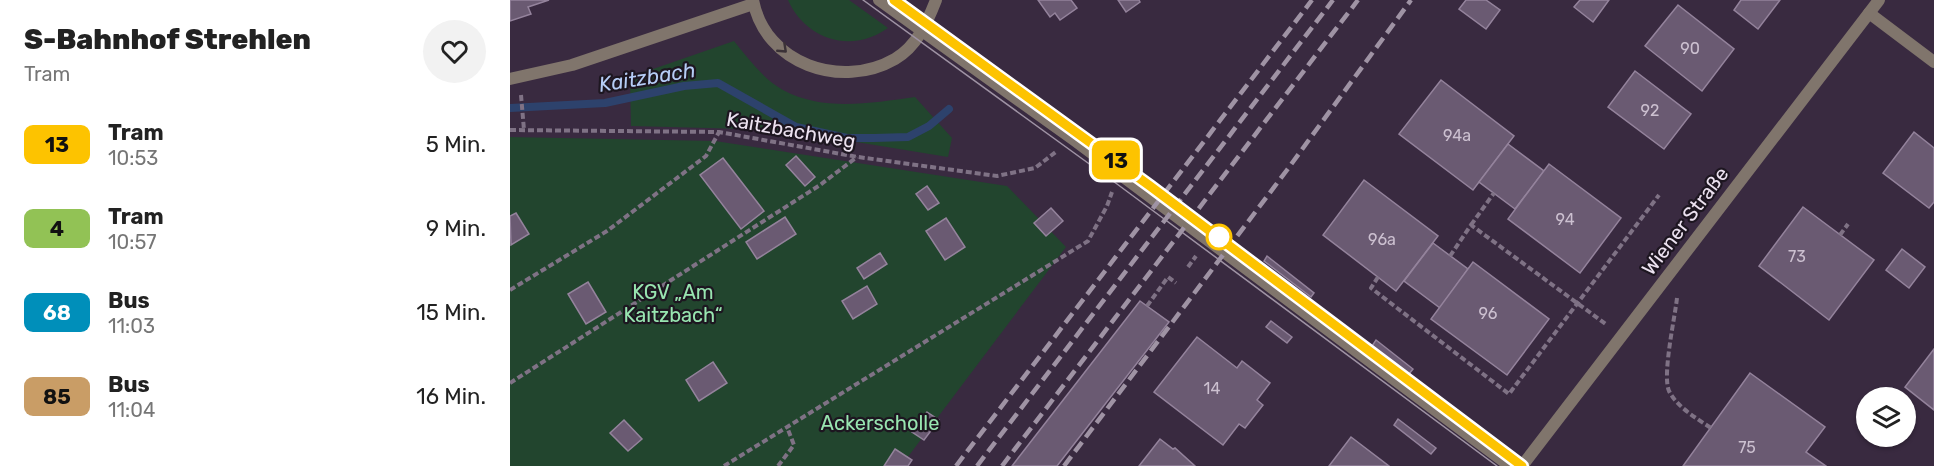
<!DOCTYPE html>
<html lang="de">
<head>
<meta charset="utf-8">
<style>
	body { margin:0; font-family:Rubik,sans-serif; background:#f2f2f2; color:#222; height:100vh; display:flex; flex-direction:column; font-size:22px; white-space:nowrap }
	* { box-sizing:border-box; margin:0 }
	p { font-size:20px; color:#767676 }
	.icon { flex:none; width:33px; height:33px; fill:none; stroke:currentColor; stroke-width:2; stroke-linecap:round; stroke-linejoin:round }
	.map { position:relative; flex:1; overflow:hidden }
	.panel { display:flex; flex-direction:column; background:#fff; width:510px }
	.panel>* { flex:none }
	.badge { padding:0 12px; border-radius:9px; font-size:21px; line-height:39px }
	.tools { position:absolute; left:1346px; top:387px; display:grid; gap:12px }
	.tools a { display:grid; place-items:center; width:60px; height:60px; border-radius:50%; background:#fff; box-shadow:0 2px 4px #0004; font-size:30px }
	.map>.badge { position:absolute; translate:-50% -50%; box-shadow:0 0 0 3px #fff }
	.round { display:grid; place-items:center; flex:none; width:63px; height:63px; border-radius:32px; background:#f2f2f2 }
	.head { display:flex; align-items:center; justify-content:space-between; height:102px; padding:0 24px }
	h1 { font-size:28px; font-weight:800; line-height:45px }
	ul { padding:0; list-style:none }
	li { display:flex; align-items:center; gap:18px; height:84px; padding:0 24px }
	li div { flex:1 }
	li b { display:block; font-size:22px }
	li em { font-style:normal }
	li .badge { min-width:66px; font-weight:700; text-align:center }
	main { display:flex; flex:1; min-height:0 }
	.map>svg:first-child { display:block }
	.green { fill:#22452e }
	.lines { fill:none; stroke-linecap:round; stroke-linejoin:round }
	.stream { stroke:#2d426c; stroke-width:8 }
	.building { fill:#6a5a72; stroke:#94839c; stroke-width:1.5 }
	.path { stroke:#7f7285; stroke-width:4; stroke-dasharray:6 3; stroke-linecap:butt }
	.service { stroke:#80756c; stroke-width:12 }
	.minor { stroke:#80756c; stroke-width:12 }
	.tram { stroke:#9f93a4; stroke-width:1.5 }
	.rail { stroke:#9f93a4; stroke-width:4.5; stroke-dasharray:12 6; stroke-linecap:butt }
	.oneway { stroke:#3b3237 }
	.line-casing { stroke:#fff; stroke-width:14 }
	.line { stroke:#fdc300; stroke-width:9 }
	.stop-dot { fill:#fff; stroke:#fdc300; stroke-width:3 }
	.labels { text-anchor:middle; dominant-baseline:central; stroke-width:4.5; stroke-linejoin:round; paint-order:stroke }
	.number-label { font-size:16px; fill:#ccc0d0 }
	.street-label { font-size:20px; fill:#ece2f0; stroke:#1d1620 }
	.park-label { font-size:20px; fill:#98e5b0; stroke:#1d1620 }
	.water-label { font-size:21px; font-style:italic; fill:#b6cdf6; stroke:#1d1620 }
</style>
</head>
<body>
<main>
<section class="panel">
<div class="head"><div><h1>S-Bahnhof Strehlen</h1><p>Tram</p></div><a class="round"><svg class="icon" aria-label="heart" viewBox="0 0 24 24"><path d="M12 20l-8-8c-3-5 5-10 8-4 3-6 11-1 8 4z"/></svg></a></div>
<ul>
<li><span class="badge" style="background:#fdc300;color:#111">13</span><div><b>Tram</b><p>10:53</p></div><em>5 Min.</em></li>
<li><span class="badge" style="background:#92c255;color:#111">4</span><div><b>Tram</b><p>10:57</p></div><em>9 Min.</em></li>
<li><span class="badge" style="background:#008fba;color:#fff">68</span><div><b>Bus</b><p>11:03</p></div><em>15 Min.</em></li>
<li><span class="badge" style="background:#c99d66;color:#111">85</span><div><b>Bus</b><p>11:04</p></div><em>16 Min.</em></li>
</ul>
</section>
<div class="map">
<svg width="1424" height="466" viewBox="0 0 1424 466">
	<rect width="100%" height="100%" fill="#392a40"/>
	<g class="green">
		<path d="M278,0H339L378,28C373,31 367,35 361,37C327,50 292,32 278,0Z"/>
		<path d="M224,41C238,58 253,79 273,90C314,112 361,103 405,97L442,138L438,157L273,130L121,126L120,77Z"/>
		<path d="M0,137L205,141L497,186L556,247L391,466H0Z"/>
	</g>
	<g class="lines">
		<path class="stream" d="M0,108L95,103L174,86L208,83L286,127L337,138H364L398,137L419,126L439,109"/>
	</g>
	<g class="building">
		<path d="M0,0H39L18,7L21,14L0,21Z"/>
		<path d="M528,0H561L567,8L550,20L545,13L540,17Z"/>
		<path d="M608,0H629L630,2L616,12Z"/>
		<path d="M956,0H976L990,10L976,29L949,9Z"/>
		<path d="M1070,0H1099L1083,22L1064,7Z"/>
		<path d="M1231,0H1270L1248,29L1224,10Z"/>
		<path d="M1168,5L1224,49L1192,91L1135,46Z"/>
		<path d="M1125,71L1181,114L1154,149L1098,107Z"/>
		<path d="M931,80L1004,136L963,190L889,134Z"/>
		<path d="M1404,132L1424,148V202L1419,208L1373,173Z"/>
		<path d="M998,144L1034,171L1005,209L969,182Z"/>
		<path d="M286,156L305,177L295,186L276,165Z"/>
		<path d="M213,158L254,211L231,229L190,175Z"/>
		<path d="M1039,164L1111,218L1070,273L998,219Z"/>
		<path d="M854,180L928,236L886,291L813,235Z"/>
		<path d="M417,186L429,203L418,210L406,194Z"/>
		<path d="M1293,207L1364,260L1319,320L1249,266Z"/>
		<path d="M541,208L553,221L536,236L524,223Z"/>
		<path d="M6,213L19,234L1,245L0,216Z"/>
		<path d="M275,217L286,234L247,259L236,242Z"/>
		<path d="M436,218L455,247L435,260L416,231Z"/>
		<path d="M923,243L958,269L930,308L894,281Z"/>
		<path d="M1392,249L1415,267L1399,288L1376,270Z"/>
		<path d="M370,253L377,264L354,279L347,268Z"/>
		<path d="M757,256L804,293L801,297L754,261Z"/>
		<path d="M963,262L1039,319L997,375L921,319Z"/>
		<path d="M78,282L96,312L76,324L58,294Z"/>
		<path d="M357,286L367,304L343,319L332,301Z"/>
		<path d="M630,301L659,322L547,466H502Z"/>
		<path d="M761,321L782,337L777,343L756,327Z"/>
		<path d="M687,337L727,368L732,361L760,383L747,400L753,405L735,428L729,424L713,445L644,392Z"/>
		<path d="M866,340L903,369L899,374L862,346Z"/>
		<path d="M1424,349V410L1395,387Z"/>
		<path d="M203,362L217,383L189,401L176,380Z"/>
		<path d="M1240,373L1315,427L1296,452L1316,466H1173Z"/>
		<path d="M417,412L429,420L414,440L402,432Z"/>
		<path d="M888,419L926,448L921,454L884,425Z"/>
		<path d="M114,420L132,439L118,451L100,433Z"/>
		<path d="M841,437L879,466H819Z"/>
		<path d="M650,439L663,449L665,448L685,466H629Z"/>
		<path d="M385,449L402,460L398,466H374Z"/>
	</g>
	<g class="lines">
		<g class="path">
			<path d="M11,95L14,130"/>
			<path d="M0,130L209,132L348,157L487,176L525,168L547,151"/>
			<path d="M961,225L984,193"/>
			<path d="M1330,235L1338,224"/>
			<path d="M940,256L961,225L1097,325"/>
			<path d="M678,267L686,256"/>
			<path d="M868,277L861,288L999,394L1149,195"/>
			<path d="M0,290L97,231L196,156L209,132"/>
			<path d="M1167,298C1165,317 1152,375 1159,391C1167,407 1186,418 1201,428"/>
			<path d="M637,306L658,277L666,283"/>
			<path d="M0,383L310,185L347,157"/>
			<path d="M214,466L578,241L597,206L602,192"/>
			<path d="M268,466L284,445L277,427"/>
		</g>
		<path class="service" d="M369,0L564,140L1000,466"/>
		<g class="minor">
			<path d="M243,0C255,64 331,90 385,59C407,46 417,23 426,0"/>
			<path d="M1359,13L1424,62"/>
			<path d="M0,79L62,65L243,4"/>
			<path d="M1012,466L1369,0"/>
		</g>
		<g class="tram">
			<path d="M353,0L607,184L987,466"/>
			<path d="M384,0L640,186L1012,466"/>
		</g>
		<g class="rail">
			<path d="M446,466L802,0"/>
			<path d="M467,466L823,0"/>
			<path d="M492,466L848,0"/>
			<path d="M554,466L777,170L901,0"/>
		</g>
	</g>
	<defs><path id="oneway-chevron" d="M-2-3.5L2.5 0L-2 3.5" fill="none" stroke-width="1.6" stroke-linecap="round" stroke-linejoin="round" transform="scale(1.5)"/></defs>
	<use class="oneway" href="#oneway-chevron" transform="translate(273 49) rotate(43)"/>
	<g class="lines">
		<g class="line-casing">
			<path id="line" d="M384,0L640,186L1012,466"/>
		</g>
		<use href="#line" class="line"/>
	</g>
	<circle class="stop-dot" cx="709" cy="237" r="12"/>
	<g class="labels">
		<g class="number-label">
			<text x="1180" y="48">90</text>
			<text x="1140" y="110">92</text>
			<text x="947" y="135">94a</text>
			<text x="1055" y="219">94</text>
			<text x="872" y="239">96a</text>
			<text x="1287" y="256">73</text>
			<text x="978" y="313">96</text>
			<text x="702" y="388">14</text>
			<text x="1237" y="447">75</text>
		</g>
		<g class="street-label">
			<text transform="translate(281 130) rotate(10)">Kaitzbachweg</text>
			<text transform="translate(1175 221) rotate(-53)">Wiener Straße</text>
		</g>
		<g class="park-label">
			<text x="163" y="292">KGV „Am<tspan x="163" dy="23">Kaitzbach“</tspan></text>
			<text x="370" y="423">Ackerscholle</text>
		</g>
		<g class="water-label">
			<text transform="translate(137 77) rotate(-9)">Kaitzbach</text>
		</g>
	</g>
</svg>
<div class="tools">
<a><svg class="icon" aria-label="layers" viewBox="0 0 24 24"><path d="M12 4l9 5-9 5-9-5zM3 14l9 5 9-5"/></svg></a>
</div>
<b class="badge" style="left:606px;top:160px;background:#fdc300;color:#111">13</b>
</div>
</main>
</body>
</html>
